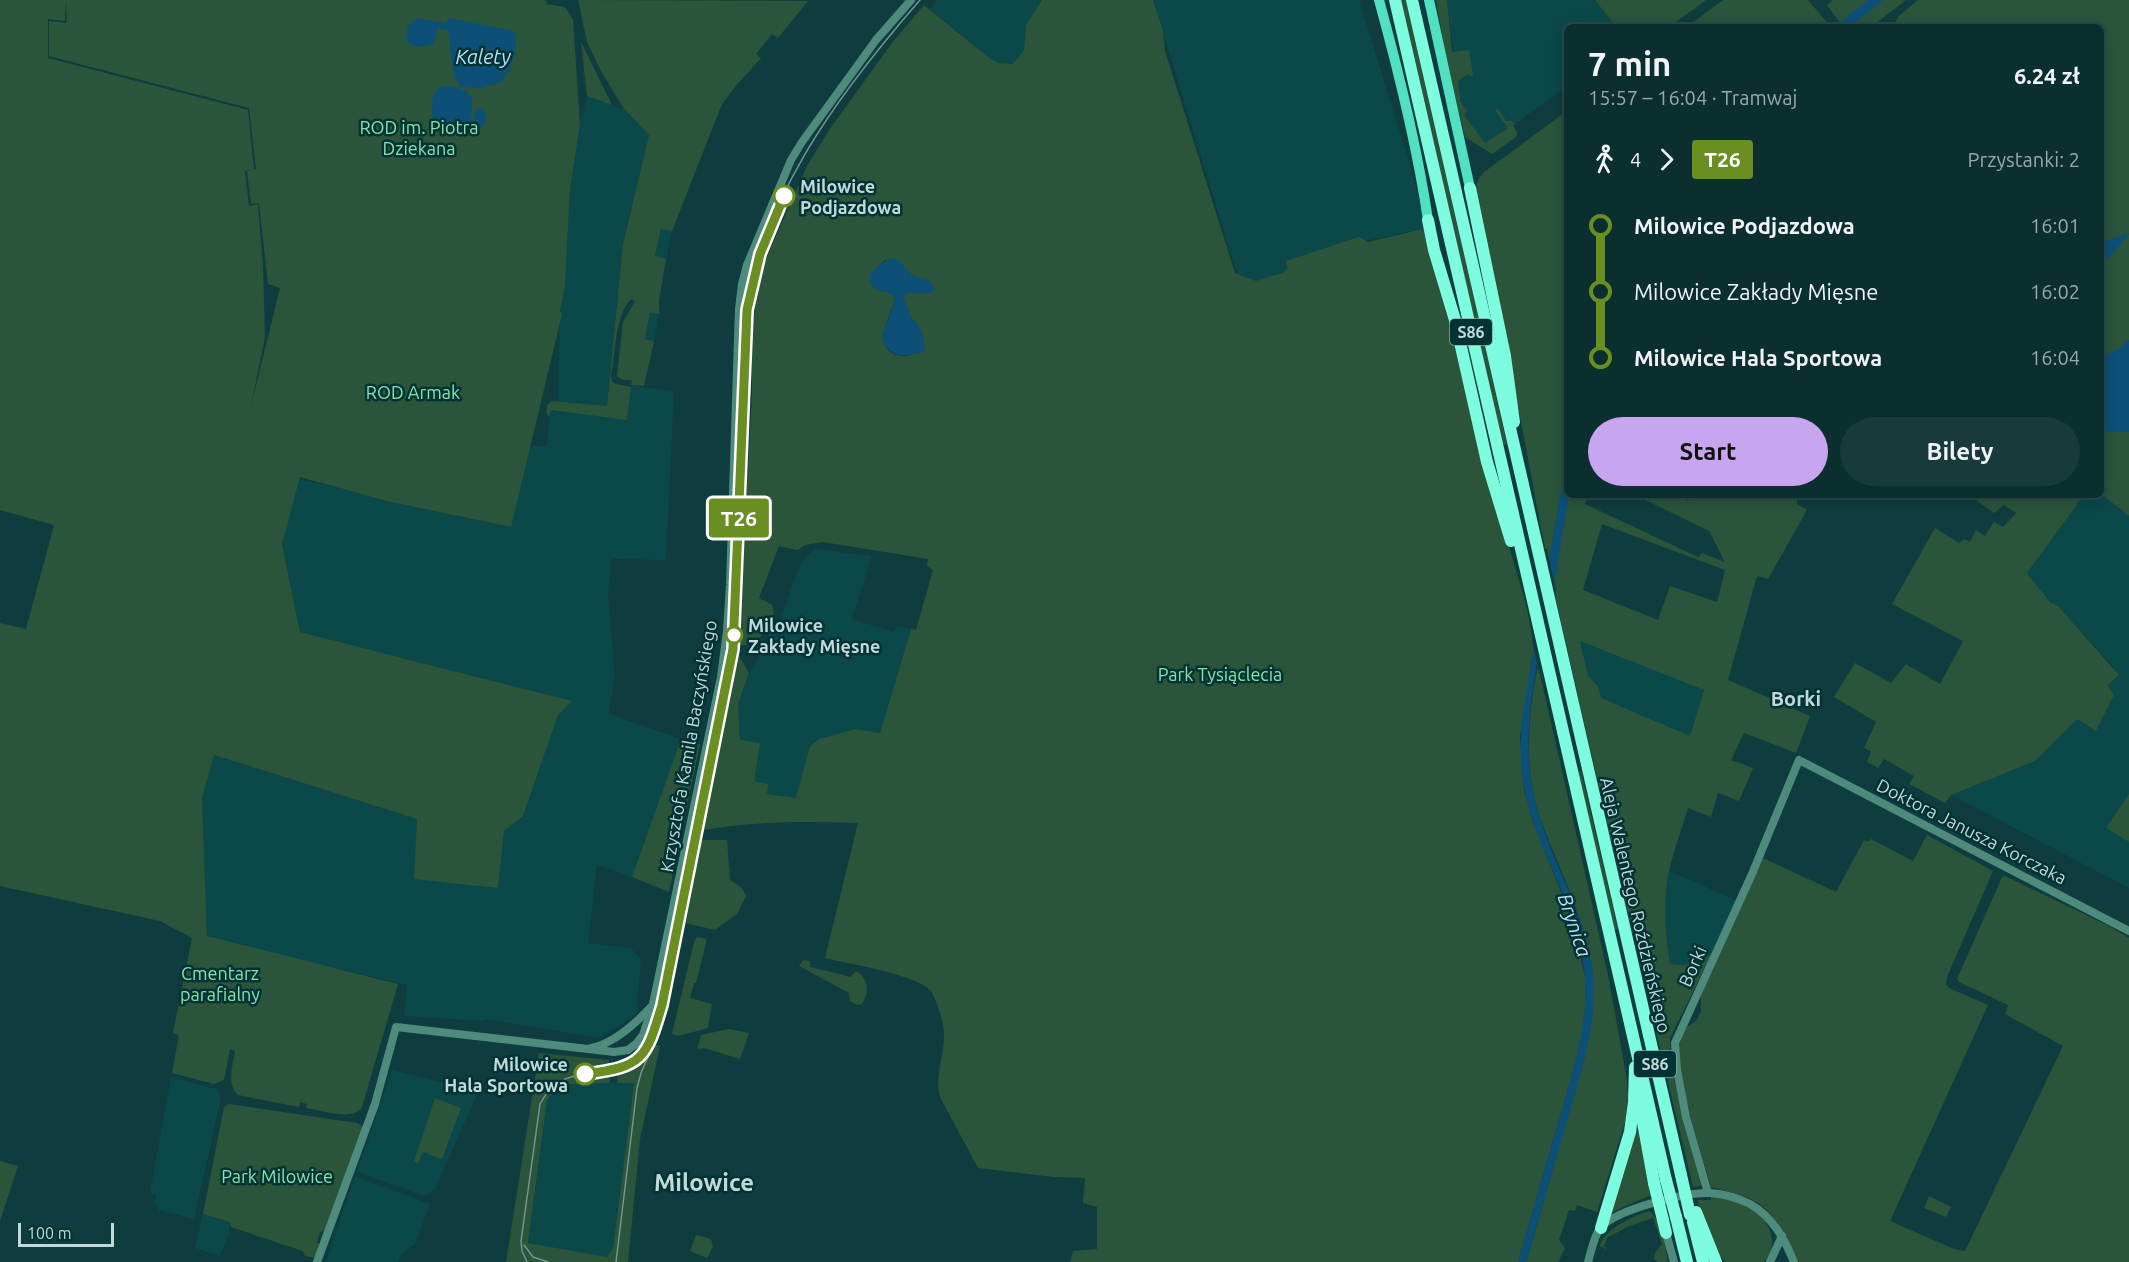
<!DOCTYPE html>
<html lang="pl">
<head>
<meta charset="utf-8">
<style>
	body { margin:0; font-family:Ubuntu,sans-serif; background:#193a3b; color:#f1f3f6; height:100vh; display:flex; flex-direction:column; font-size:22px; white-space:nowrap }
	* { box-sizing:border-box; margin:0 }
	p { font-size:20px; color:#9aa8aa }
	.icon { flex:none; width:33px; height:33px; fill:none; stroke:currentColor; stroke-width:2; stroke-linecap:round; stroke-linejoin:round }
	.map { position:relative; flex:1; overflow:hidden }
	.drawer { position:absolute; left:1564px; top:24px; width:540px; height:474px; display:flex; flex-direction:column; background:#0b2e2f; border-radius:9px; box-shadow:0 3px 15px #0003,0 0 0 2px #2b4a4b }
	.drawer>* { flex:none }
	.badge { padding:0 12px; border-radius:4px; font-size:21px; line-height:39px }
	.scale { position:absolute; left:18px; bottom:15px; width:96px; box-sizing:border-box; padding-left:6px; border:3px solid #c2d8d9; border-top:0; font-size:16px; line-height:21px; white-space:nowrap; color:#c2d8d9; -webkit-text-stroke:4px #023334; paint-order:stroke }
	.map>.badge { position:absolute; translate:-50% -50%; box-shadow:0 0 0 3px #fff }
	.legs { display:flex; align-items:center; gap:9px; height:66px; padding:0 24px; font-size:20px }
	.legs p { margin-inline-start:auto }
	.overview { display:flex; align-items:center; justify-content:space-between; height:102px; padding:0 24px }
	h1 { font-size:33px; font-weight:700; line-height:45px }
	.primary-button { display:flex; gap:12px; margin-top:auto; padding:12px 24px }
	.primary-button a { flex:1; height:69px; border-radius:36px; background:#c8a6ef; color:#111; font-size:24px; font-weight:700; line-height:69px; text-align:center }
	.primary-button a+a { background:#193a3b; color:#f1f3f6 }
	ul { padding:0 24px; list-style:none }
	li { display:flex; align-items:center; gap:21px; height:66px; font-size:22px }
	li i { display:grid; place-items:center; width:9px; height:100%; margin:0 8px; background:currentColor }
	li i::after { content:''; width:15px; height:15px; margin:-8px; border:4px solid; border-radius:50%; background:#0b2e2f }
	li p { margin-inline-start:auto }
	li:first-child i { background:linear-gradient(#0000 50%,currentColor 0) }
	li:last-child i { background:linear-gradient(currentColor 50%,#0000 0) }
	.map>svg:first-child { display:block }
	.built { fill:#0a484a }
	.green { fill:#2a553b; fill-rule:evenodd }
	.water { fill:#0c5078 }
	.pier { fill:#0f3d3f }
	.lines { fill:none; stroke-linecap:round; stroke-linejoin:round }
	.minor { stroke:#4e8b7d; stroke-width:8 }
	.major { stroke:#52e0c3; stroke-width:10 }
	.highway { stroke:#7dfcdf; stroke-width:12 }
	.tram { stroke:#739395; stroke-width:1.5 }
	.highway-bridge { stroke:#7dfcdf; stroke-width:12 }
	.line-1-casing { stroke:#fff; stroke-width:14 }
	.line-1 { stroke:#6b8e23; stroke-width:9 }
	.stop-1-dot { fill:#fff; stroke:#6b8e23; stroke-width:3 }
	.labels { text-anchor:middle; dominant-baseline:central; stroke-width:5; stroke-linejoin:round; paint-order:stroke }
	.shield { fill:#023334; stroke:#88a6a8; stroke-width:1.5 }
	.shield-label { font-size:16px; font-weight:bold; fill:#c2d8d9 }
	.park-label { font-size:18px; fill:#86e3a9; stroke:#023334 }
	.stop-label { font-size:18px; font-weight:bold; fill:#c2d8d9; stroke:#023334; text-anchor:start }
	.street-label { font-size:18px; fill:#c2d8d9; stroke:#023334 }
	.water-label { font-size:20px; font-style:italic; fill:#bddef7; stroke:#023334 }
	.neighbourhood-label { font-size:20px; font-weight:bold; fill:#c2d8d9; stroke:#023334 }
	.district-label { font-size:24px; font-weight:bold; fill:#c2d8d9; stroke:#023334 }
</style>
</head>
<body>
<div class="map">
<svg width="2129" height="1262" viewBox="0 0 2129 1262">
	<rect width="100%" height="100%" fill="#0f3d3f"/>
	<g class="built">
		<path d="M938,0H1042L1026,25L1024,50L1013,64L998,63L988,57L930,9Z"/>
		<path d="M1153,0H1359L1413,175L1427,228L1327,249L1309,264L1243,293Z"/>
		<path d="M1447,0H1595L1616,27H1568L1567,86L1484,147L1462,117Z"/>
		<path d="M587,96L624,109L649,135L623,244L607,406L558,403L560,312L565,287L570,189L580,125Z"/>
		<path d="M661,229L672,231L666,259L655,257Z"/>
		<path d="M650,313L659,314L654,341L645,339Z"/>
		<path d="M631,385L674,392L666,560L612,559L608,593L615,677L609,714L681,739L632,877L597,865L588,943L631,948L641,960L636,1015L599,1038L485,1019L483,1021L404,1016L407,985L258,950L245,945L207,936L202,798L213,755L417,819L498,888L504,831L523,816L558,715L572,701L300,632L282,544L299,479L510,527L529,447L547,445L550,410L627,420Z"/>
		<path d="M2084,495H2102L2129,516V888L1951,795L2035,761L2077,718L2096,730L2114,695L2108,685L2114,667L2059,607L2051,602L2027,573Z"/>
		<path d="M815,549L872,556L852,619L894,632L897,626L911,629L880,733L855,729L810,746L797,798L766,794L753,782L740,741L738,705L752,667L758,659L774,625H778L801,562Z"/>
		<path d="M1580,640L1704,690L1690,737L1600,698L1598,686L1588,676Z"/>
		<path d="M1669,871L1736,900L1711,955L1684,965L1670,964L1667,945L1665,908Z"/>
		<path d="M392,1070L441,1082L477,1095L435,1189L425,1196L357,1172Z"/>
		<path d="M171,1077L216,1089L220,1094V1102L194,1219L159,1210L155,1204L156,1194L150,1192Z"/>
		<path d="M634,1082L613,1249L607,1257L528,1244L547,1100L559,1085Z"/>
		<path d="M355,1176L430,1204L415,1244L401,1254L398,1262H326Z"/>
		<path d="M203,1214L230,1222L229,1234L220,1256L195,1248Z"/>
	</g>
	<g class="green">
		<path d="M0,0H66L65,21L48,19V58L248,110L254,170L256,169L249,108L49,56V21L67,23L66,0H546L547,4L565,7L573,19L580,125L570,189L565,287L560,311L562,314L511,527L387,501L300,477L282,544L300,632L572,701L558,715L523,816L504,831L498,888L414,879L417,819L214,755L202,798L207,936L398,984L362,1107C354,1122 321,1110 306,1108L307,1104L300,1102L299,1107L238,1095C226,1084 233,1065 235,1051L230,1049L224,1080L214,1084L172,1073L179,1035L173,1033L192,938L160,921L0,886V623L26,629L54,525L0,510ZM253,169L247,171L251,204L259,203L268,284L280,288L251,406L265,337L263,268L258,204L249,206L245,171Z"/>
		<path d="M578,0L808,1L778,38L772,34L756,54L761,58L735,87L722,104L672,231L661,229L655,256L666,259L659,300V314L650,313L645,339L654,341L644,386L631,385L632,380H623L617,376L623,322L635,301L631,299C615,315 615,355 611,377L613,383L631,387L627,420L551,410L549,417L546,412L548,404L552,401L607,406L623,244L649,135L624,109L601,71L587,42Z"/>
		<path d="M1042,0H1153L1163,31L1165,51L1235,273L1256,281L1283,273L1287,269L1286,261L1359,237L1368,242L1423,229L1448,308L1483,457L1527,608L1534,647L1520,737L1524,790L1533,822L1573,922L1585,977V1008L1580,1047L1518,1262H1070L1073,1251L1097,1249V1207L1083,1203L1085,1178L1054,1177L978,1168L940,1097C934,1076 945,1055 944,1033C944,1024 936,997 930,990C914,974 849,964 825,958L858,823C807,821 754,821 704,830L739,656L749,673L738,705L740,740L760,743L754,781L768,784L767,794L796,798L810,746L820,739L855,729L880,733L911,629L916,630L933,570L927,566L928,559L823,542L805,545L798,550L779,546L759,598L772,605L774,612C764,630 762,648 738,645L752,397V332L759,275L806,168L829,130L892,43L924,5L988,57L998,63L1013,64L1024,50L1026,25ZM885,260L906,270L914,277L931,282L930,293H907L903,296L906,310L919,328L923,336L920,352C914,353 908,357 902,356C872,353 888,317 895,301C894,289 883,293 874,288L869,281L871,274Z"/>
		<path d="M1401,0H1406L1507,444L1503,445Z"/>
		<path d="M1436,0H1447L1452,52L1469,50L1473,75L1471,77L1468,74L1458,81L1461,103L1467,111L1464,115L1485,143L1508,128L1495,111L1498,109L1506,121H1511L1515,124L1513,126L1517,132L1516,137L1492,154L1465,137L1444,47Z"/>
		<path d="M1595,0H1706L1669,27H1616Z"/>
		<path d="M1723,0H1808L1831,27H1687Z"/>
		<path d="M1833,0H1906L1871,27H1843L1827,5Z"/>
		<path d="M1918,0H2129V516L2102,495V27H1889L1894,24L1899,16Z"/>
		<path d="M581,42L612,105L587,96Z"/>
		<path d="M1567,111L1568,456L1549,561L1547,549H1545L1500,310L1475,192L1478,180L1484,172Z"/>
		<path d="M1569,495H1588L1585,504L1698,557L1702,553L1725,562L1709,531L1635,495H1676L1688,501L1692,495H1798L1797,504L1807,510L1768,579L1757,576L1728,680L1810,716L1796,753L1744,733L1731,760L1753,768L1739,801L1718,793L1711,817L1688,808C1682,828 1674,850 1669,871C1663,901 1665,933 1670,964L1684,965L1711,955L1670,1038L1671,1067L1685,1124L1702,1182L1701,1186L1693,1187L1626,905L1556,600L1554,582ZM1602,524L1725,570L1717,602L1670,586L1658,620L1583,590ZM1580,641L1704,690L1690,736L1601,698L1598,686L1588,676Z"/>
		<path d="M1969,495H2084L2027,573L2050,602L2059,607L2119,675L2108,685L2114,695L2096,731L2077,719L2035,761L1951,795L1945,803L1909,784L1914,776L1884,759L1878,768L1867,762L1871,751L1864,748L1876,722L1834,697L1855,663L1891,683L1906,664L1940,684L1963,641L1892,604L1935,528L1959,543L1964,539L1970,542L1976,530L1985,536L1994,522L2003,527L2016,513L2004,505L1994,513Z"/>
		<path d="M1538,665L1608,975L1626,1074L1628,1094L1626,1119L1597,1212L1577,1205L1575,1211L1569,1210L1559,1240L1565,1248L1558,1262H1526C1540,1215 1553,1169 1566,1122C1580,1075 1597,1026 1593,976C1588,923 1562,876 1543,826C1523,775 1527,718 1538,665Z"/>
		<path d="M681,739L700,744L669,892L632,877Z"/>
		<path d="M1581,771L1618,929L1614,930L1578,772Z"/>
		<path d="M2129,794V842L2106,828Z"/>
		<path d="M1927,835L1993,871L1947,977L1946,984L1949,988L1988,1005L1890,1221L1954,1249L1965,1251L2063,1046L2005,1014L2008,1005L1959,982L1957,979L2003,875L2109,926L2129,938V1262H1799C1790,1243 1775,1212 1756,1202C1742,1194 1726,1191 1711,1187L1691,1121L1677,1053L1682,1036L1687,1027L1697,1020L1701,1012V993L1763,858L1836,892L1864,840L1868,842L1871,839L1913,861Z"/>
		<path d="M701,840H727L730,880L742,888L746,896L737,914L715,930L686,923Z"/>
		<path d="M697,937L707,939L696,983H694L690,998L712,1004L708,1028L678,1036L672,1034L694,942Z"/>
		<path d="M804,960L810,961V967L851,977L856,971C868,978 870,992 862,1004L857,1005L850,1001L849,993L801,967L799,965Z"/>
		<path d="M729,1029L749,1033L740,1059L704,1048L697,1049L701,1035Z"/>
		<path d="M646,1042L660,1046L640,1139L628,1262H506L539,1053L609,1060L610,1083L559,1085L547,1100L528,1243L607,1257L613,1248L634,1083H617L618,1060L635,1056Z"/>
		<path d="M435,1098L461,1108L442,1159L423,1152L418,1163L414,1161Z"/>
		<path d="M229,1104L357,1123L363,1127L325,1231L320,1232L317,1242L320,1245L316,1258L305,1256L303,1251L231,1227L230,1222L203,1214L224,1107Z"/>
		<path d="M1637,1115L1651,1195L1610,1213Z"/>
		<path d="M0,1161L18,1166L0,1221Z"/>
		<path d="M1929,1196L1951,1207L1946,1217L1924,1208Z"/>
		<path d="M1711,1197C1738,1200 1770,1210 1772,1241C1772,1249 1770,1256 1764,1262H1726C1708,1246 1702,1223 1698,1200H1711Z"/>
		<path d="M1649,1211C1664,1223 1665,1245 1668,1262H1658L1654,1259L1655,1253L1662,1244L1653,1218L1629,1226L1607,1238L1604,1246L1607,1250L1600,1246C1603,1230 1635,1215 1649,1211Z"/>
		<path d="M696,1235L711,1239L713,1247L707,1258L690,1251Z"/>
	</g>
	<g class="water">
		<path d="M1868,0H1883L1850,27H1835Z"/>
		<path d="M416,18L445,23L449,18L514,31C521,47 510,68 502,82L481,88L461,87L454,77L448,30L438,29L434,43C423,49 416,48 406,41L407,28Z"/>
		<path d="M450,86L466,91L472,98L471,121L474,122L476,108L482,109C488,117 488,119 481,127L469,123L452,127L434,120C430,112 431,92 440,88C442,87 448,86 450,86Z"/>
		<path d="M2129,233V234L2102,266V242Z"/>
		<path d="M894,258C904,261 903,270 912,275C917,279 925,278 931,282L935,290L930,293H907L903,296L911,318L918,324L924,341L925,350C905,358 889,360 882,336L895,301C894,289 883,293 874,288L869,281V275C878,269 883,259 894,258Z"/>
		<path d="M2129,340V432H2108L2102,429V357L2118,349Z"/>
		<path d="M1567,456L1568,495H1569L1556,574L1558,575L1555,576C1541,650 1516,730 1536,805C1552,866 1591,920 1594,985C1595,1031 1580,1075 1568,1118C1554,1166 1540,1214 1526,1262H1518C1531,1217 1544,1172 1557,1127C1572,1072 1592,1019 1583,962C1576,912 1549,868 1533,821C1521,787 1519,753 1522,718Z"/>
	</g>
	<path class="pier" d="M1548,554L1556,591L1539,673L1532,640Z"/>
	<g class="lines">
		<g class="minor">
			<path d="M591,1048C613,1044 636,1023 651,1007"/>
			<path d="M1708,1193L1686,1117L1677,1070L1675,1043L1752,874L1799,760L2129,931"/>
			<path d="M1666,1233L1674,1262"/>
			<path d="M317,1262L375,1104L396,1027L614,1052L628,1050L637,1043L643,1035L653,1004L721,677L727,631L730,585L739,309L742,284L747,265L791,160L802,142L876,40L911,0"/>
			<path d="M1588,1262C1591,1252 1594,1235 1601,1227C1618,1209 1686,1192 1710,1193C1724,1194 1738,1198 1750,1204C1773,1217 1785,1240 1794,1262"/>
			<path d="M1770,1262L1782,1236"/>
		</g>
		<g class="major">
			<path d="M1379,0C1399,73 1417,145 1428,220"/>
			<path d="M1429,0L1470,188"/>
		</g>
		<g class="highway">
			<path d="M1395,0L1666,1180"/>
			<path d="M1412,0L1681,1175"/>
			<path d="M1470,188L1505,356L1514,422"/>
			<path d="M1428,220L1434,250L1455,320L1487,462L1511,541"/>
			<path d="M1639,1100L1654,1183"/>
			<path d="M1696,1212L1716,1262"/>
			<path d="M1676,1217L1687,1262"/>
			<path d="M1663,1220L1666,1233"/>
			<path d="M1693,1222L1703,1262"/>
			<path d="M1601,1228L1630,1132L1634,1102L1635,1067"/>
		</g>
		<g class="tram">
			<path d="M524,1245L533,1257L548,1262"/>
			<path d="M527,1262L522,1251L521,1241L540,1104C566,1054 616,1089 643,1053C653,1039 657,1020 662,1005L733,649L736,611L745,334C753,206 839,93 920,0"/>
			<path d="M616,1262L637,1088L641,1073L651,1050"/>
		</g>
		<g class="highway-bridge">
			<path d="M1681,1175L1690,1215"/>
			<path d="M1666,1180L1676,1217"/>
			<path d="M1654,1183L1663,1220"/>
		</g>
	</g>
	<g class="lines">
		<g class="line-1-casing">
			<path id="line-1" d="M585,1074C643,1067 646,1059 662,1005L733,649L747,310L760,254L784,196"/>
		</g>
		<use href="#line-1" class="line-1"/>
	</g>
	<g class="stop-1-dot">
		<circle cx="784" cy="196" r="10"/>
		<circle cx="734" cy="635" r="8"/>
		<circle cx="585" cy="1074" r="10"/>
	</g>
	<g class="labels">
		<g class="shield">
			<rect x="1450" y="319" width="42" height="26" rx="4.5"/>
			<rect x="1634" y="1051" width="42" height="26" rx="4.5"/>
		</g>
		<g class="shield-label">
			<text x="1471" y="332">S86</text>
			<text x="1655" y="1064">S86</text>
		</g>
		<g class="park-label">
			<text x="419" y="127">ROD im. Piotra<tspan x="419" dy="21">Dziekana</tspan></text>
			<text x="413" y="392">ROD Armak</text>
			<text x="1220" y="674">Park Tysiąclecia</text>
			<text x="220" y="973">Cmentarz<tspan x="220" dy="21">parafialny</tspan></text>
			<text x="277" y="1176">Park Milowice</text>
		</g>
		<g class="stop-label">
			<text x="800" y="186">Milowice<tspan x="800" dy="21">Podjazdowa</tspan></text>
			<text x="748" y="625">Milowice<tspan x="748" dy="21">Zakłady Mięsne</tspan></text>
			<text x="568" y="1064" text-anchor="end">Milowice<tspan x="568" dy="21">Hala Sportowa</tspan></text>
		</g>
		<g class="street-label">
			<text transform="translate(688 746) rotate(-80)">Krzysztofa Kamila Baczyńskiego</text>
			<text transform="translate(1972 831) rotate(27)">Doktora Janusza Korczaka</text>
			<text transform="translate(1636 905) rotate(77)">Aleja Walentego Roździeńskiego</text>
			<text transform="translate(1692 966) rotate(-66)">Borki</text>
		</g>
		<g class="water-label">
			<text x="483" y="56">Kalety</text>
			<text transform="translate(1575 925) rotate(71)">Brynica</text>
		</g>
		<g class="neighbourhood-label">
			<text x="1796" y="698">Borki</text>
		</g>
		<g class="district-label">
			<text x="704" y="1182">Milowice</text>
		</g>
	</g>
</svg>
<div class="scale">100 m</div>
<b class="badge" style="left:739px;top:518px;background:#6b8e23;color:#fff">T26</b>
<section class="drawer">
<div class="overview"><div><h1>7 min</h1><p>15:57 – 16:04 · Tramwaj</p></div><b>6.24 zł</b></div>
<div class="legs"><svg class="icon" aria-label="walk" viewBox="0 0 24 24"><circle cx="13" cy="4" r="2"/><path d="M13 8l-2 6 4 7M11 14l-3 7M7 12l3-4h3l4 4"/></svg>4<svg class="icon" aria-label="forward" viewBox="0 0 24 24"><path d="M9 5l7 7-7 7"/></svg><b class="badge" style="background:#6b8e23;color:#fff">T26</b><p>Przystanki: 2</p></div>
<ul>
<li><i style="color:#6b8e23"></i><b>Milowice Podjazdowa</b><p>16:01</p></li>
<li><i style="color:#6b8e23"></i><span>Milowice Zakłady Mięsne</span><p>16:02</p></li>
<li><i style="color:#6b8e23"></i><b>Milowice Hala Sportowa</b><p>16:04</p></li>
</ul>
<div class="primary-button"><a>Start</a><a>Bilety</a></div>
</section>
</div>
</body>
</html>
